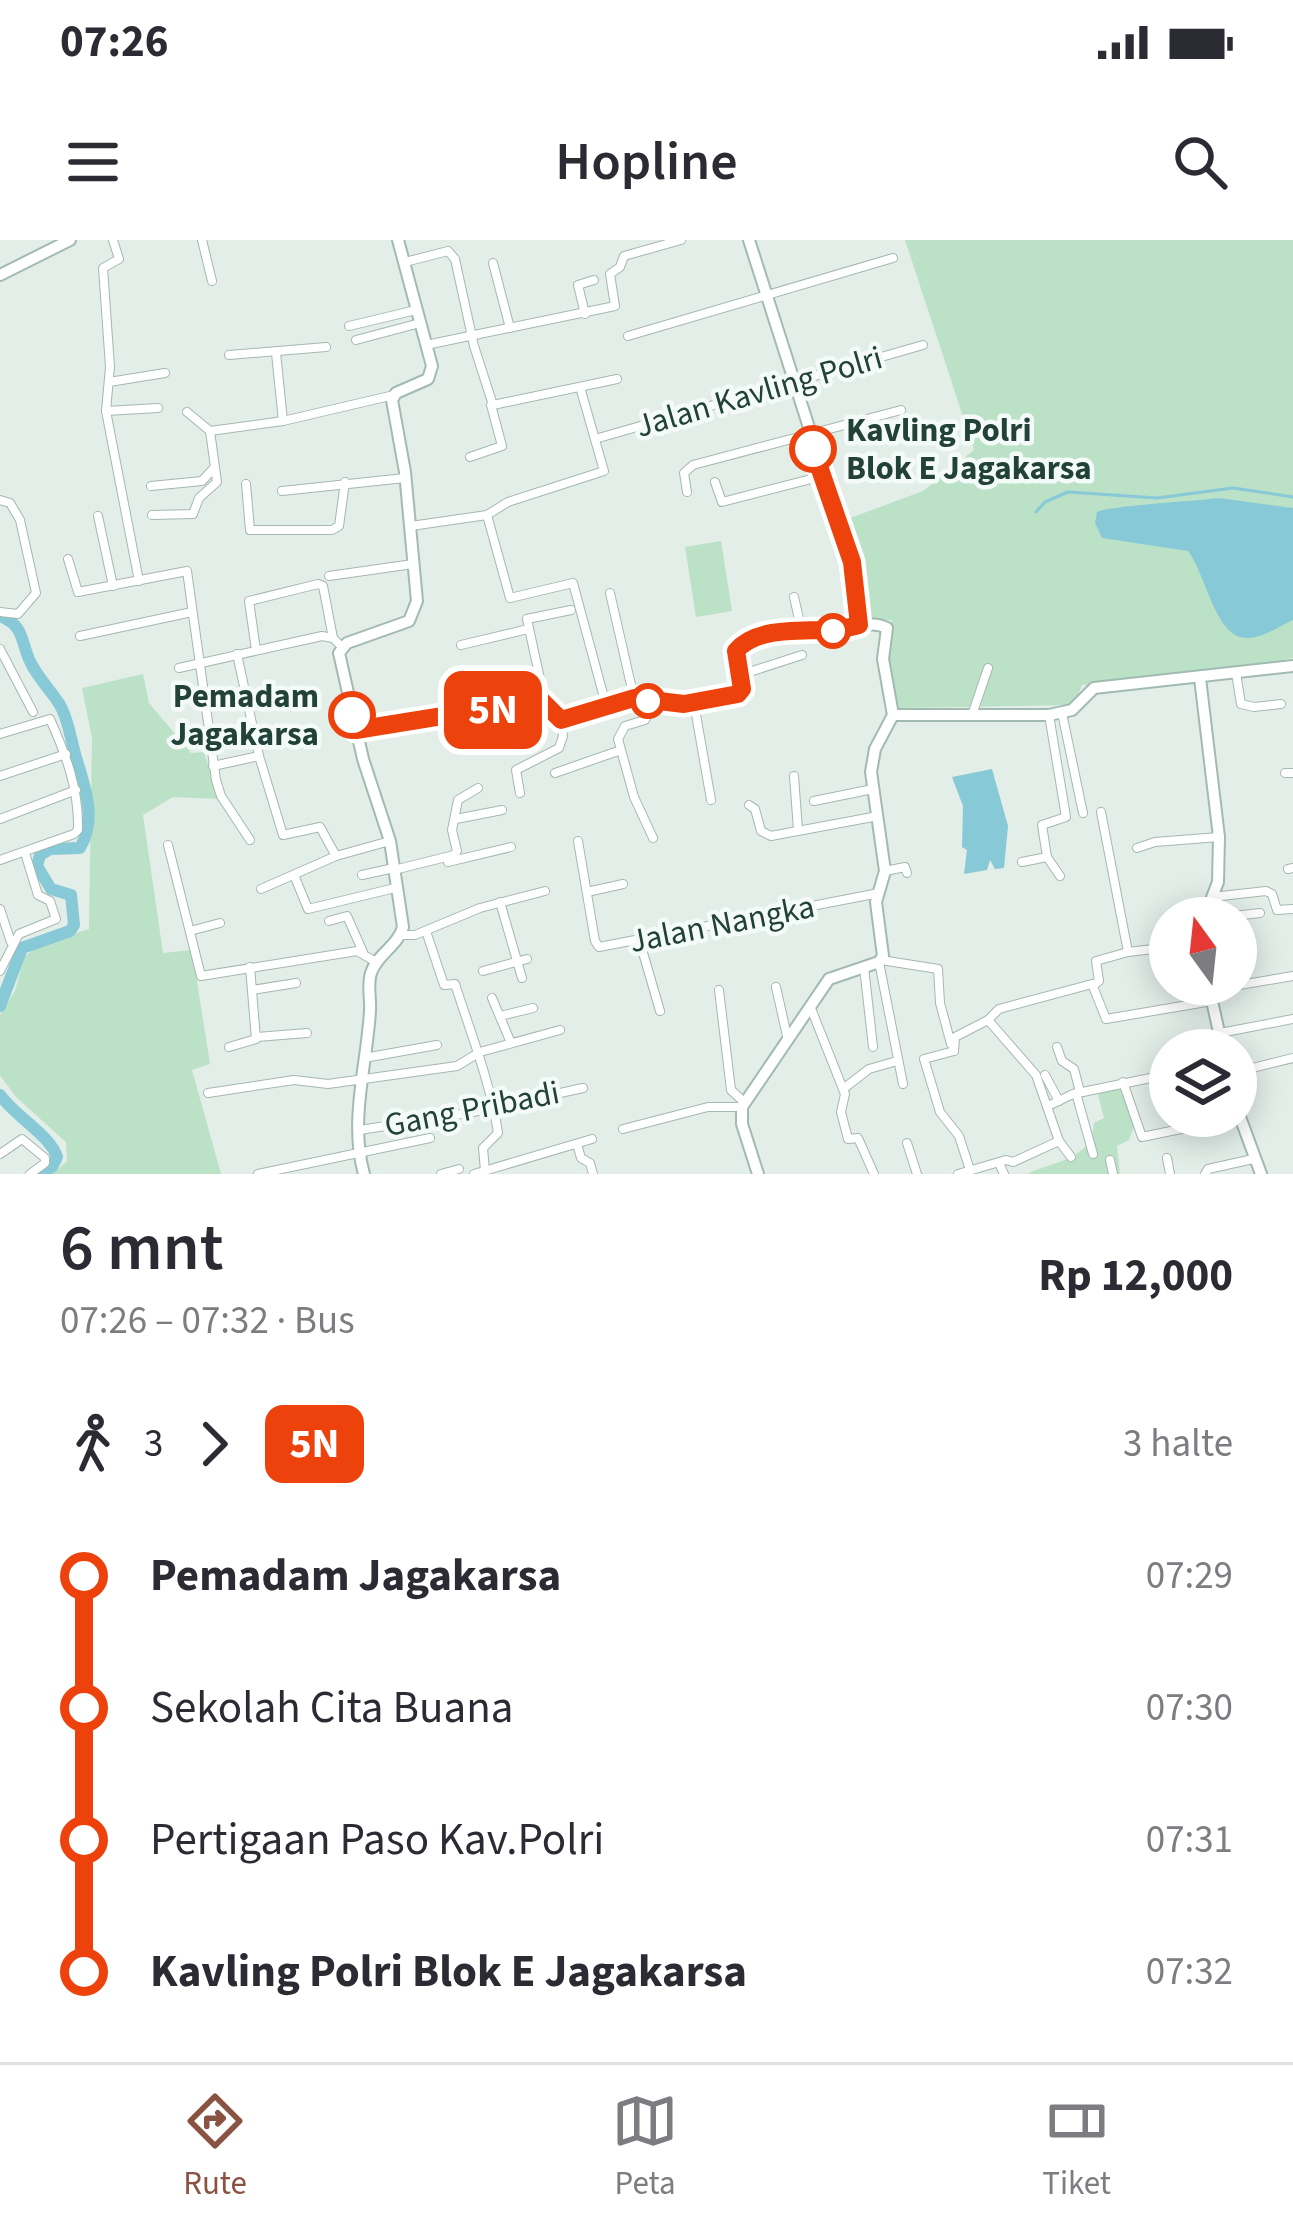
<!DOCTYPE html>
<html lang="id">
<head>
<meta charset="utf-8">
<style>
	body { margin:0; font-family:"Source Sans 3",sans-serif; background:#f7f7f7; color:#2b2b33; height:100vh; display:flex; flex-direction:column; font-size:45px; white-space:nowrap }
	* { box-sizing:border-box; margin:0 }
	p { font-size:39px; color:#7c7c81 }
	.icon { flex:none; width:66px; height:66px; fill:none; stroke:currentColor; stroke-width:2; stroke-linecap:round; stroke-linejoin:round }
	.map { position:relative; height:934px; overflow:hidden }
	.sheet { display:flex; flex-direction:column; background:#fff; flex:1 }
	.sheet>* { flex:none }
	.badge { padding:0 24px; border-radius:18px; font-size:42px; line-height:78px }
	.needle { width:78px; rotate:345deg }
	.buttons { position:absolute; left:1149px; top:657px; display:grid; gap:24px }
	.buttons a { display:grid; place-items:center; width:108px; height:108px; border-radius:50%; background:#fff; box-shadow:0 6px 30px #0003; font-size:60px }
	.map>.badge { position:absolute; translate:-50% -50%; box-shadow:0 0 0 6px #fff }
	.legs { display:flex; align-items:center; gap:18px; height:132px; padding:0 60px; font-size:39px }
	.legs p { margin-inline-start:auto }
	.head { display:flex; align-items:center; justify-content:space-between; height:204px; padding:0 60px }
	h1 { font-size:66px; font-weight:600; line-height:90px }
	ul { padding:0 60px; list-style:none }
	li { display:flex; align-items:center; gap:42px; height:132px; font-size:45px }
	li i { display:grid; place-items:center; width:18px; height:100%; margin:0 15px; background:currentColor }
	li i::after { content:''; width:30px; height:30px; margin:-15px; border:9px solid; border-radius:50%; background:#fff }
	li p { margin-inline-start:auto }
	li:first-child i { background:linear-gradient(#0000 50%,currentColor 0) }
	li:last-child i { background:linear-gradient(currentColor 50%,#0000 0) }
	.status { display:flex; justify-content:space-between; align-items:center; height:84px; padding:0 60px; background:#fff; direction:ltr }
	.status svg { height:33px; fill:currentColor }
	header { display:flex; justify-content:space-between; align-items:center; height:156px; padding:0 60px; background:#fff; font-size:54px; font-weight:600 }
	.tabs { display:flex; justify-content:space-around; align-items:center; height:168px; border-top:3px solid #e1e1e2; background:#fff; font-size:33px; color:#7c7c81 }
	.tabs a { display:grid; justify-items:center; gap:6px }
	.tabs .active { color:#895241 }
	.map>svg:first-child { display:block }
	.green { fill:#bbe1c6 }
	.water { fill:#87c9d7 }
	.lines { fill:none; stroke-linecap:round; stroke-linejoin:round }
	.stream { stroke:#87c9d7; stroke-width:3 }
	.river { stroke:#87c9d7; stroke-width:12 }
	.street-casing { stroke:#a5b7b1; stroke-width:10 }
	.secondary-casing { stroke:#a1bbb2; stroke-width:14 }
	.street { stroke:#fff; stroke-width:8 }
	.secondary { stroke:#fff; stroke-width:10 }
	.line-1-casing { stroke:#fff; stroke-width:27 }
	.line-1 { stroke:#ee420d; stroke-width:18 }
	.stop-1-dot { fill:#fff; stroke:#ee420d; stroke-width:6 }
	.labels { text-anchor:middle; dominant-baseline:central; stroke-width:9; stroke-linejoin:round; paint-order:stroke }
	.street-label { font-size:33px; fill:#214139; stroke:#f4faf7 }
	.stop-label { font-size:33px; font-weight:bold; fill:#214139; stroke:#f4faf7; text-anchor:start }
</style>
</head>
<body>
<div class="status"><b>07:26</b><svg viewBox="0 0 49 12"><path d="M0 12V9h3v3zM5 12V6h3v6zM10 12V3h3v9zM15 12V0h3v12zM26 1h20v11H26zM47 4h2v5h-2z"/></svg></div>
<header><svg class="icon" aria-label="menu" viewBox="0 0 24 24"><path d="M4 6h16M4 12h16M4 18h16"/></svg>Hopline<svg class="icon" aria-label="search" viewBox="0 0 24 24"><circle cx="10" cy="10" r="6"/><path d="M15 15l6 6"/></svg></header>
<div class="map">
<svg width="1293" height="934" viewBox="0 0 1293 934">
	<rect width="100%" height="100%" fill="#e3eee9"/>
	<g class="green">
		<path d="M905,0H1293V418L1214,433L1082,445L1074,465L895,468L888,428L892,380L862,382L860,333L845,280L923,251L974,210Z"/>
		<path d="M721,301L732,371L696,377L685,307Z"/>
		<path d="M143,434L149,463L191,513L204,512L219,559L173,557L143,575L163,713L192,710L210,824L192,830L221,934H53L67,921L66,902L16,857L0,835V775L15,751L24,717L41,704L89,689L92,498L82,448Z"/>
		<path d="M1127,838L1138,875L1129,900L1117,906L1120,934H1027C1056,920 1091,921 1094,883L1104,878L1096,847Z"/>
	</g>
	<g class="water">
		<path d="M1219,258L1293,268V380C1280,386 1261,399 1246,398C1215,397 1206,334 1188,311L1102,298L1095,283L1097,272C1106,266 1198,261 1219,258Z"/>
		<path d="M992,529L1008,586L1004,628L995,629L990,620L987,630L964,634L967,610L962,607L963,566L952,537Z"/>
	</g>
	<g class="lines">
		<path class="stream" d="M1036,272L1045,262L1068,252L1157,258L1233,248L1293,257"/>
		<g class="river">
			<path d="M0,376C27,386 20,406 33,427C41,441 52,452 60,465C68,479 70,495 74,510C82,541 99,576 80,608L50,609L40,615L37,626L51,649L71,655L74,685L70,691L22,708L0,766"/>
			<path d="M0,855C16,877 51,896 57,917L52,927L41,934"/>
		</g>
		<g class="street-casing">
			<g id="street">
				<path d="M113,0L119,19L103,28L110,127L106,171L139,341"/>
				<path d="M202,0L212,41"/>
				<path d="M405,22L448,11L455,19L474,106L493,165L617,139"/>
				<path d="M493,23L510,88"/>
				<path d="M585,74L578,45L594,40"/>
				<path d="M349,86L416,70"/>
				<path d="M628,96L893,18"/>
				<path d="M356,100L420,83"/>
				<path d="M426,105L615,66L610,34L620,27L624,16L681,0"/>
				<path d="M276,113L283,181"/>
				<path d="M229,115L326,107"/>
				<path d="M109,142L165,133"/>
				<path d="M106,171L158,168"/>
				<path d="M187,172L210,191L283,181L394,155"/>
				<path d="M595,199L923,105"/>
				<path d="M470,217L502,206L491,165"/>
				<path d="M715,242L722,262L823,236"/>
				<path d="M246,244L250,290H332L339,286L345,242"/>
				<path d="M151,246L202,241L214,228"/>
				<path d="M282,251L405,238"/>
				<path d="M687,252L684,233L693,225L901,170"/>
				<path d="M0,260L10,263L20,280L36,353L18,374L0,372"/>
				<path d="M152,275L193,274L199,258L217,242L210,191"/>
				<path d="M487,275L510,358L573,343L606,465"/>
				<path d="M98,276L113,346"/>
				<path d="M411,286L487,275L508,262L604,231L580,147"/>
				<path d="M68,319L78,352L187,331L216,540L221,556L250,600"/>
				<path d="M329,336L413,324"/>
				<path d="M610,353L634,458"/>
				<path d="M794,357L802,392"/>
				<path d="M80,396L192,372"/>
				<path d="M461,405L528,389"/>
				<path d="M0,409L33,472"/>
				<path d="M256,410L249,361L318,344L323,346L333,398"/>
				<path d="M237,414L259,516L283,595L320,587L336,616"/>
				<path d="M179,428L322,396L333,398L342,407"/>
				<path d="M1236,433L1241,464L1254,467L1281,464"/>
				<path d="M740,435L802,415"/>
				<path d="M652,461L645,480L625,486L618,499L634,557L653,598"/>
				<path d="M545,462L527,379L571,370"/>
				<path d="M694,463L711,560"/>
				<path d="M1062,473L1083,573"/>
				<path d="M972,475L988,428"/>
				<path d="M1049,475L1066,577L1042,585L1047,617L1060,636"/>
				<path d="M0,494L50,479C66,515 79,549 78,590L74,594L0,620"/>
				<path d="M213,526L259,516"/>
				<path d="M555,533L621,510"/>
				<path d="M1285,533H1293"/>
				<path d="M0,536L66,514"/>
				<path d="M794,536L798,590"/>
				<path d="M520,553L516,530L559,508L563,496L561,480"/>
				<path d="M814,561L873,549"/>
				<path d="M749,565L755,569L761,591L771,596L878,576"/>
				<path d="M1101,572L1128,712"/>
				<path d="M0,579L76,550"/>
				<path d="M456,579L502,570"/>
				<path d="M578,601L595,701L599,707L879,653"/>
				<path d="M168,605L201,736L357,711L376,722"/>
				<path d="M1137,608L1155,602L1219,597"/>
				<path d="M448,622L511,607"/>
				<path d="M1022,622L1047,617"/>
				<path d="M1288,629L1293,628"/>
				<path d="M394,630L454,615L457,611L452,590L458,560L478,548"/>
				<path d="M885,631L905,627L907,633"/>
				<path d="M294,635L308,669L395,648"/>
				<path d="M362,635L394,628"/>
				<path d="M261,649L336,616L390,601"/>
				<path d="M587,652L623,644"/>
				<path d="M1212,657L1266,651L1272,654L1277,670L1293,669"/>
				<path d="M500,662L522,738"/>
				<path d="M0,669L11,702"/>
				<path d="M1217,678L1260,673"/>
				<path d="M329,681L347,676L363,712"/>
				<path d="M190,691L220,683"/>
				<path d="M426,691L444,745L455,744C471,794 490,841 498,893L483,908L485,931"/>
				<path d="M401,695H415L480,668L545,651"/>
				<path d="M639,699L660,771"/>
				<path d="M881,720L938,729L940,763L951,804"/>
				<path d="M879,722L903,844"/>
				<path d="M864,727L873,807"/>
				<path d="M0,731L19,694L56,679L50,661L38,655L25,613"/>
				<path d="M483,731L527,719"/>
				<path d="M1095,744L1099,741L1096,721L1128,712L1170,707"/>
				<path d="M776,747L787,796"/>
				<path d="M1222,748L1293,736"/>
				<path d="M252,750L296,743"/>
				<path d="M719,750L731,850L745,863"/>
				<path d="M492,758L511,803"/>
				<path d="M810,766L845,854L841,872L848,899L858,898L874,934"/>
				<path d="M500,776L533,768"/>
				<path d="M1220,793L1293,779"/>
				<path d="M257,797L307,793"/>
				<path d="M229,807L256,799L250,727"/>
				<path d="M1057,807L1062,821L1074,829L1080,852"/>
				<path d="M954,811L955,797L988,780L999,769L1092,744L1106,779L1212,761"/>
				<path d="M954,811L924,819L940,872L959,896L970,930"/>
				<path d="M364,818L437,805"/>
				<path d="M1236,832L1293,818"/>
				<path d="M1045,835L1059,861"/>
				<path d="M1123,842L1142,897L1200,885L1202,876"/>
				<path d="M843,849L869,829L897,821"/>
				<path d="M208,853L294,840L328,844L457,826L480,812L560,790"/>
				<path d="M1076,853L1093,914"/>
				<path d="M1048,866L1073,854L1170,834"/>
				<path d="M623,889L708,867H742"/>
				<path d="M360,890L468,873L583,848"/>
				<path d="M1059,901L1071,917"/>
				<path d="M907,903L917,934"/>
				<path d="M577,904L581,918L590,923L593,934"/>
				<path d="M0,914L22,899L45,918V923L30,934"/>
				<path d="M1167,918L1170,934"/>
				<path d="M1110,920L1113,934"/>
				<path d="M999,923L1004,934"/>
				<path d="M258,934L430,898"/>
				<path d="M441,934L459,929"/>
				<path d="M474,934L592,899"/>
				<path d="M958,934L1006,920L1013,922L1059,901L1036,835L988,780"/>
				<path d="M1205,934L1208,929L1253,919"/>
			</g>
		</g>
		<g class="secondary-casing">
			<g id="secondary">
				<path d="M749,0L852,322L859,385"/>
				<path d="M0,35L70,0"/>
				<path d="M1200,438L1219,597L1218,642L1211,660L1210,678"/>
				<path d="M893,475H1049L1072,470L1094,448L1293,426"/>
				<path d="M356,491L538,460L545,462L561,480L634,458L684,464L738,454L742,449L736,411C758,383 808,395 840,390C857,388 871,380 887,388L883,419L893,475"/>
				<path d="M1222,744L1212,761L1223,810"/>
				<path d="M1236,866L1261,934"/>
				<path d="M364,934C349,881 367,824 370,771C371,759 367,745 371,733C377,714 398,706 403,687L390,601L363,519L339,413L347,403L409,381L417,361L405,232L392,160L396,153L428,139L432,126L398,0"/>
				<path d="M758,934L742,884V867L829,739L879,722L883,716L876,662L885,631L871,532L875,509L893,475"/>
			</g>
		</g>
		<use href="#street" class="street"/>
		<use href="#secondary" class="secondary"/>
	</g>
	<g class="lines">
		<g class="line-1-casing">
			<path id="line-1" d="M352,475L356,490L541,460L561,480L634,458L684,464L738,454L742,449L736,411C762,380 823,397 859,385L852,322L813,209"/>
		</g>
		<use href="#line-1" class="line-1"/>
	</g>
	<g class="stop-1-dot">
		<circle cx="813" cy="209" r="21"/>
		<circle cx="833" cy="391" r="15"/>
		<circle cx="648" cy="461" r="15"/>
		<circle cx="352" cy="475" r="21"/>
	</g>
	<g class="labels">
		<g class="street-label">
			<text transform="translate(759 152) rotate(-16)">Jalan Kavling Polri</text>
			<text transform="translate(722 684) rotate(-11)">Jalan Nangka</text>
			<text transform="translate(472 869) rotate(-11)">Gang Pribadi</text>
		</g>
		<g class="stop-label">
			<text x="846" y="190">Kavling Polri<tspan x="846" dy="38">Blok E Jagakarsa</tspan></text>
			<text x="319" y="456" text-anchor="end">Pemadam<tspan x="319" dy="38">Jagakarsa</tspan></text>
		</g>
	</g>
</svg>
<div class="buttons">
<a><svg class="needle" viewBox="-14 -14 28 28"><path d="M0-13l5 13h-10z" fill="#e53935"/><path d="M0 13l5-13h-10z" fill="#7c7c81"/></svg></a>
<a><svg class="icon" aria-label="layers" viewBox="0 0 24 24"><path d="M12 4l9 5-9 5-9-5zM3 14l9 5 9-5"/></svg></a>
</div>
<b class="badge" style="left:493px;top:470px;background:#ee420d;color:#fff">5N</b>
</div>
<section class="sheet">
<div class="head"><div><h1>6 mnt</h1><p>07:26 – 07:32 · Bus</p></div><b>Rp 12,000</b></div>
<div class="legs"><svg class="icon" aria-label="walk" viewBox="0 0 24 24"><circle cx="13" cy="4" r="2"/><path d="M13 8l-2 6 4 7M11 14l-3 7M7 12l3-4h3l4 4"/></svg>3<svg class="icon" aria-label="forward" viewBox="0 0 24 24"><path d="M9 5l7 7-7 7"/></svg><b class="badge" style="background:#ee420d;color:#fff">5N</b><p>3 halte</p></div>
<ul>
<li><i style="color:#ee420d"></i><b>Pemadam Jagakarsa</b><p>07:29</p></li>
<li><i style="color:#ee420d"></i><span>Sekolah Cita Buana</span><p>07:30</p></li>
<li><i style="color:#ee420d"></i><span>Pertigaan Paso Kav.Polri</span><p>07:31</p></li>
<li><i style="color:#ee420d"></i><b>Kavling Polri Blok E Jagakarsa</b><p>07:32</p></li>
</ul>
</section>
<nav class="tabs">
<a class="active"><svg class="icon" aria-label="directions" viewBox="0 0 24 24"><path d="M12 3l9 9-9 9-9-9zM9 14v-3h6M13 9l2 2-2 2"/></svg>Rute</a>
<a><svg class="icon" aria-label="map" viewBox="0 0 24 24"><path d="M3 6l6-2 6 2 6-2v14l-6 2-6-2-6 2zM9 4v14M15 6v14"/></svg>Peta</a>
<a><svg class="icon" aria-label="tickets" viewBox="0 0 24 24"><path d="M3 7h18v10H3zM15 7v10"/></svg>Tiket</a>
</nav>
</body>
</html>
